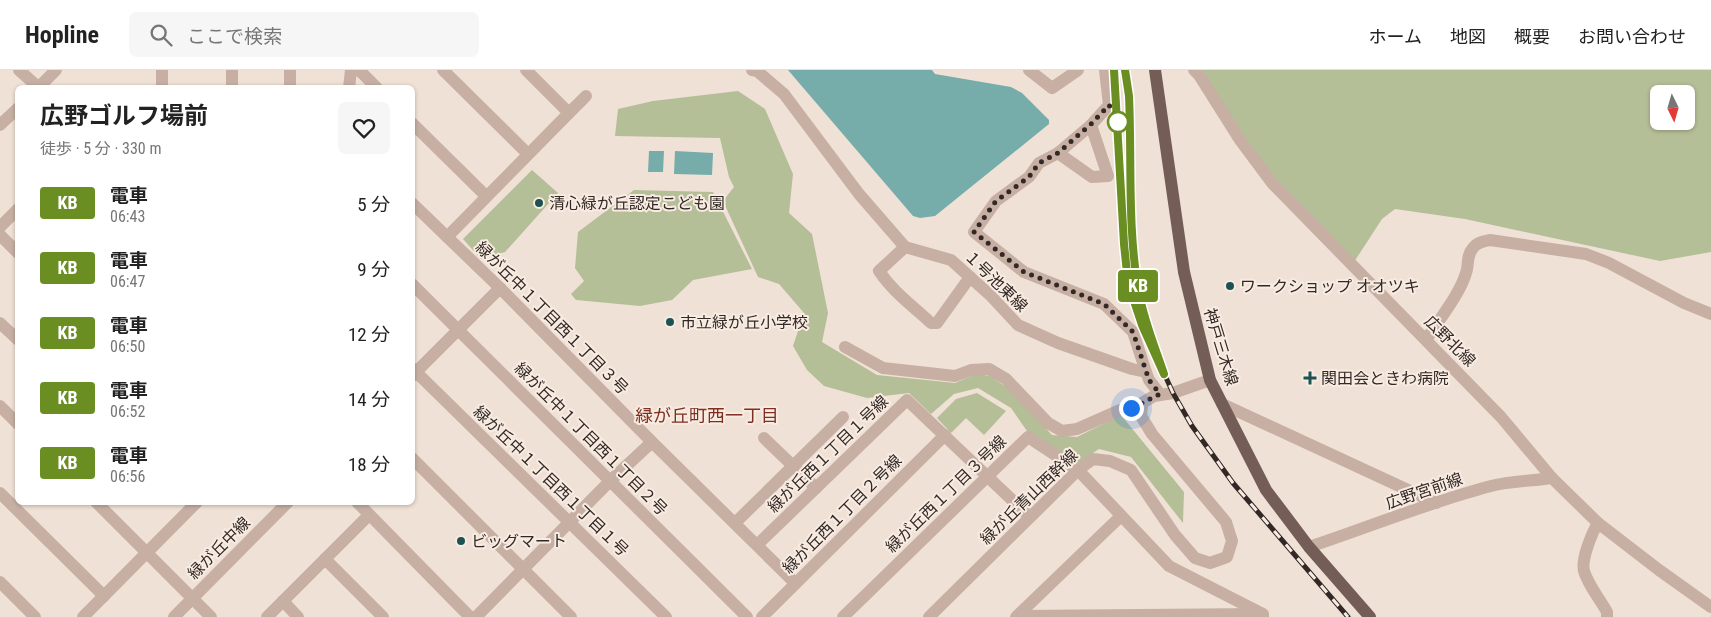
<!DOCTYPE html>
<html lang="ja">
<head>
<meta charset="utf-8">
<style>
	body { margin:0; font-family:"Roboto Condensed","Noto Sans JP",sans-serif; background:#f6f6f6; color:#222; height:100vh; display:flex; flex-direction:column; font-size:19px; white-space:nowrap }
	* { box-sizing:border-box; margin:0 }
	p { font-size:16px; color:#767676 }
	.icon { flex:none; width:28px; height:28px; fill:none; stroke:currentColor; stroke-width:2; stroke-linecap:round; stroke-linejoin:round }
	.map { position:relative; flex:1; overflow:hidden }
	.drawer { position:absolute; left:15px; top:15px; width:400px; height:420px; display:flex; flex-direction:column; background:#fff; border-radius:8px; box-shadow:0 1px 4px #0004 }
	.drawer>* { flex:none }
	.badge { padding:0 10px; border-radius:4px; font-size:18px; line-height:32px }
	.needle { width:32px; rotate:175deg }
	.controls { position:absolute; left:1650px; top:15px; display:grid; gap:10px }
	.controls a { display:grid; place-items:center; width:45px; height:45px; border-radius:8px; background:#fff; box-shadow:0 1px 4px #0004; font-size:25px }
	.you { position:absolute; width:25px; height:25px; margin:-12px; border:4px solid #fff; border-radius:50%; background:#1a73e8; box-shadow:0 0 0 8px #1a73e833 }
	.map>.badge { position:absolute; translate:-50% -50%; box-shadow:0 0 0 2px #fff }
	.round { display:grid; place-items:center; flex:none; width:52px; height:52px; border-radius:8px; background:#f6f6f6 }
	.summary { display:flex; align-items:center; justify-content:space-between; height:85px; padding:0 25px }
	h1 { font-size:24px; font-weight:700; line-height:38px }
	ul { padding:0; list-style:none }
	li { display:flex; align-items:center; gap:15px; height:65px; padding:0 25px }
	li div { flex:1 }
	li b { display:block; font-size:19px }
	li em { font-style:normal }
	li .badge { min-width:55px; font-weight:700; text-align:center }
	header { display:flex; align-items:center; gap:30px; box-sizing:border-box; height:70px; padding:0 25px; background:#fff; border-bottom:1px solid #e0e0e0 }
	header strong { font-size:24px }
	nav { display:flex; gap:28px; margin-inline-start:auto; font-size:18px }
	.search { width:350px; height:45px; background:#f6f6f6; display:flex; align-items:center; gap:12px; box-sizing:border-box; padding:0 18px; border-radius:8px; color:#767676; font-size:19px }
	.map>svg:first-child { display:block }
	.green { fill:#b4be97; fill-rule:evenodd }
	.water { fill:#76aca9 }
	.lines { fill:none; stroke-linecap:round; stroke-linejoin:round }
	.minor { stroke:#c7b0a3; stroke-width:12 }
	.major { stroke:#745d56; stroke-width:12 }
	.rail-casing { stroke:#322825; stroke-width:5 }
	.rail { stroke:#f8ece2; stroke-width:3; stroke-dasharray:9; stroke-linecap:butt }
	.line-casing { stroke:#fff; stroke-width:11 }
	.line { stroke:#6b8e23; stroke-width:8 }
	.walk { stroke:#322825; stroke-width:5; stroke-dasharray:0 9 }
	.stop-dot { fill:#fff; stroke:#6b8e23; stroke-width:2.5 }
	.poi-dot { fill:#1c5251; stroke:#f8ece2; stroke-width:2 }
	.labels { text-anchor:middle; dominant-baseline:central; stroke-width:4; stroke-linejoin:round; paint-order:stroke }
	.poi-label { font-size:16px; fill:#322825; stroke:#f8ece2; text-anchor:start }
	.street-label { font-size:16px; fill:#322825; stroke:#f8ece2 }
	.neighbourhood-label { font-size:18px; fill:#7f2f20; stroke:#f8ece2 }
</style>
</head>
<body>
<header>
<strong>Hopline</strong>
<div class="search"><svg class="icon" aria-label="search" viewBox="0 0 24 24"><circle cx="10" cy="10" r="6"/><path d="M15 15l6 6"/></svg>ここで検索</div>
<nav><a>ホーム</a><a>地図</a><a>概要</a><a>お問い合わせ</a></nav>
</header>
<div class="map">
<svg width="1711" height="547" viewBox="0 0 1711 547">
	<rect width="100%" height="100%" fill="#f0e1d6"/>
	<g class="green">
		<path d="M1200,0H1711V182L1660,191L1465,149L1395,139L1382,149L1354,192L1271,108ZM1659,24H1686V51H1659Z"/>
		<path d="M738,21L765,39L793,104L789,143L812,164L828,243L822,272L877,305L955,313L976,304L990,306L1009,319L1052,365L1077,367L1121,345L1184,422L1183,453L1131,387L1099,379L1078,393L1027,361L1011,338L978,318L954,324L931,344L909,323L867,328L824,316L807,300L793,276L804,243L779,214L758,207L723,131L734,117L729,107L720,68L615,66L618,39L653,31Z"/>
		<path d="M532,100L558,123L505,182L481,189L463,169Z"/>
		<path d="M634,120L713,122L752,199L693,210L672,230L640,236L576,230L571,224L584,211L575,198L578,162Z"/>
		<path d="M977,323L1006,341L984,365L966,348L951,363L937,348L956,329Z"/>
	</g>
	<g class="water">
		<path d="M788,0H932L935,4L1011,17L1022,23L1049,50V54L935,146L920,148L913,146Z"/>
		<path d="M649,81H664L663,102H648Z"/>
		<path d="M675,81L713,83L712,105L674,104Z"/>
	</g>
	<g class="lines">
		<g class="minor">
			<path d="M19,0L39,18"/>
			<path d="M359,0L377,18"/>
			<path d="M443,0L528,84"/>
			<path d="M752,0L757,1L784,24L859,124L905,177L951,190L990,225L1018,255L1058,273L1132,299L1146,302L1149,310L1160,324"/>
			<path d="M1029,0L1052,18L1078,0"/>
			<path d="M1105,0L1109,35L1091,55L1058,83L1039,93L1029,107L996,131L974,162L1024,202L1104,234L1133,262L1146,302"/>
			<path d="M1194,0L1199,5L1240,70L1272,113L1501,347L1552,408L1598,453L1659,500L1711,537"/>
			<path d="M38,18L56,0"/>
			<path d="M162,18V0"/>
			<path d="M232,18V0"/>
			<path d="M290,18V0"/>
			<path d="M349,18L351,0"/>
			<path d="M569,43L586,26"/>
			<path d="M412,53L486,126"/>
			<path d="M0,55L18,38"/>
			<path d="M1058,83L1092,107L1108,106L1091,55"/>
			<path d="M412,133L500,218L652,372L795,513"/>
			<path d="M0,157L18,139"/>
			<path d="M0,165L18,183"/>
			<path d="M447,167L569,43L526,0"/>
			<path d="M905,177L879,201C893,222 913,236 931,253H937L970,207"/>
			<path d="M412,214L747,547"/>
			<path d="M0,253L18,270"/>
			<path d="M1426,270C1438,251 1460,224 1466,203C1469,195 1466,186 1473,178C1477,172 1484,171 1490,170L1586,184L1609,193L1684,233L1711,244"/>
			<path d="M845,277L883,298L955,306L971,300L989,299L1006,309L1048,353L1062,361L1077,359L1120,340L1142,337"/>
			<path d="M412,298L666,547"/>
			<path d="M412,306L500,218"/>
			<path d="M1222,334L1436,433"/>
			<path d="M0,336L18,354"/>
			<path d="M764,368L816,418"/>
			<path d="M412,388L571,547"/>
			<path d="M0,423L104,526"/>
			<path d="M96,432L211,547"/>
			<path d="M357,432L470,547"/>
			<path d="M735,453L843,347"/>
			<path d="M1598,453C1592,463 1581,489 1584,501C1588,515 1600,529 1607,542V547"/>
			<path d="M757,475L907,330L1030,447"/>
			<path d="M1309,477C1370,457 1429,432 1491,416C1511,411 1532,411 1552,408"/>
			<path d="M325,489L383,547"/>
			<path d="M0,512L35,547"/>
			<path d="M283,531L298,547"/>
			<path d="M1018,546L1261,544"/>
			<path d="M83,547L197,432"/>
			<path d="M174,547L288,432"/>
			<path d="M267,547L369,445"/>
			<path d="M476,547L610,411L652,372"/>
			<path d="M762,547L945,365"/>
			<path d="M843,547L1028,367L1078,400L1169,496L1263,544V547"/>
			<path d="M929,547L1078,400L1093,389L1110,391L1131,400L1175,465L1195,488L1210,493L1227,487L1232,471L1226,452L1152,364L1141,346L1142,333L1154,326L1173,323L1210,310"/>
			<path d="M1016,547L1121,446"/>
		</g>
		<path class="major" d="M1155,0L1184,202L1210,310L1266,420L1309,477L1370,547"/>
		<g class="rail-casing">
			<g id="rail">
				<path d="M1114,0L1125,192L1128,213L1142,255L1173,323L1192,356L1233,413L1348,547"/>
				<path d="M1125,0L1129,25C1132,96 1126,170 1143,239"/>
			</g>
		</g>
		<use href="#rail" class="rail"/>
	</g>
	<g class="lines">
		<g class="line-casing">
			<path id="line" d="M1114,0L1124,174L1128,213L1142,255L1164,304C1155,277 1144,251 1139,223C1127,159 1132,91 1129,26L1125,0"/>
		</g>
		<use href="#line" class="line"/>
		<path class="walk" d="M1118,52L1109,35L1091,54L1058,83L1039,93L1029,107L996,131L974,162L1024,202L1104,234L1133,262L1149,310L1160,324L1142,333V336L1131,338"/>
	</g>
	<circle class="stop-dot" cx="1118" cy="52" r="10"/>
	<g class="poi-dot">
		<circle cx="539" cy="133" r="5"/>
		<circle cx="1230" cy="216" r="5"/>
		<circle cx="670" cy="252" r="5"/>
		<path d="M1307.5 300.5h5v5h5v5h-5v5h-5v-5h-5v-5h5z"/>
		<circle cx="461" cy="471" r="5"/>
	</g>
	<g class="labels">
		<g class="poi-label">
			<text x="549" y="133">清心緑が丘認定こども園</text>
			<text x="1240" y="216">ワークショップ オオツキ</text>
			<text x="680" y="252">市立緑が丘小学校</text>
			<text x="1321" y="308">関田会ときわ病院</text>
			<text x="471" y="471">ビッグマート</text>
		</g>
		<g class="street-label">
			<text transform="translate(996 211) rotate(44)">１号池東線</text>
			<text transform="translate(552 248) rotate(45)">緑が丘中１丁目西１丁目３号</text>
			<text transform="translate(1450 271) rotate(45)">広野北線</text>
			<text transform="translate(1221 277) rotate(73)">神戸三木線</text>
			<text transform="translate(591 369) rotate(45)">緑が丘中１丁目西１丁目２号</text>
			<text transform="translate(828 384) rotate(-44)">緑が丘西１丁目１号線</text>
			<text transform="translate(551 411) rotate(44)">緑が丘中１丁目西１丁目１号</text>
			<text transform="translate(1424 421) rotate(-19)">広野宮前線</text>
			<text transform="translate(946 424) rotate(-44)">緑が丘西１丁目３号線</text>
			<text transform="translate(1029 427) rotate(-44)">緑が丘青山西幹線</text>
			<text transform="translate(842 444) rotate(-45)">緑が丘西１丁目２号線</text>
			<text transform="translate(219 478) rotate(-45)">緑が丘中線</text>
		</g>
		<g class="neighbourhood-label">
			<text x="707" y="345">緑が丘町西一丁目</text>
		</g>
	</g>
</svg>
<div class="controls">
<a><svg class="needle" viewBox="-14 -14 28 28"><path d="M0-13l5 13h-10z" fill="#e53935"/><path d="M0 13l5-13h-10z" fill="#767676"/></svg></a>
</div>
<div class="you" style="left:1131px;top:338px"></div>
<b class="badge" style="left:1138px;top:216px;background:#6b8e23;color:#fff">KB</b>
<section class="drawer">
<div class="summary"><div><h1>広野ゴルフ場前</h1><p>徒歩 · 5 分 · 330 m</p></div><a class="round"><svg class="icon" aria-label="heart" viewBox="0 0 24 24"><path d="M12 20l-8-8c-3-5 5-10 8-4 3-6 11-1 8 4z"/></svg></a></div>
<ul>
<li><span class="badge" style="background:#6b8e23;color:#fff">KB</span><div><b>電車</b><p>06:43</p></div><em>5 分</em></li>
<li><span class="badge" style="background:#6b8e23;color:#fff">KB</span><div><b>電車</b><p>06:47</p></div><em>9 分</em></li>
<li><span class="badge" style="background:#6b8e23;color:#fff">KB</span><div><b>電車</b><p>06:50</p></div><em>12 分</em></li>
<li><span class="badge" style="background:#6b8e23;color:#fff">KB</span><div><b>電車</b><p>06:52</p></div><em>14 分</em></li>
<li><span class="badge" style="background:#6b8e23;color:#fff">KB</span><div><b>電車</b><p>06:56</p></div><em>18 分</em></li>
</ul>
</section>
</div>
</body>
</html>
